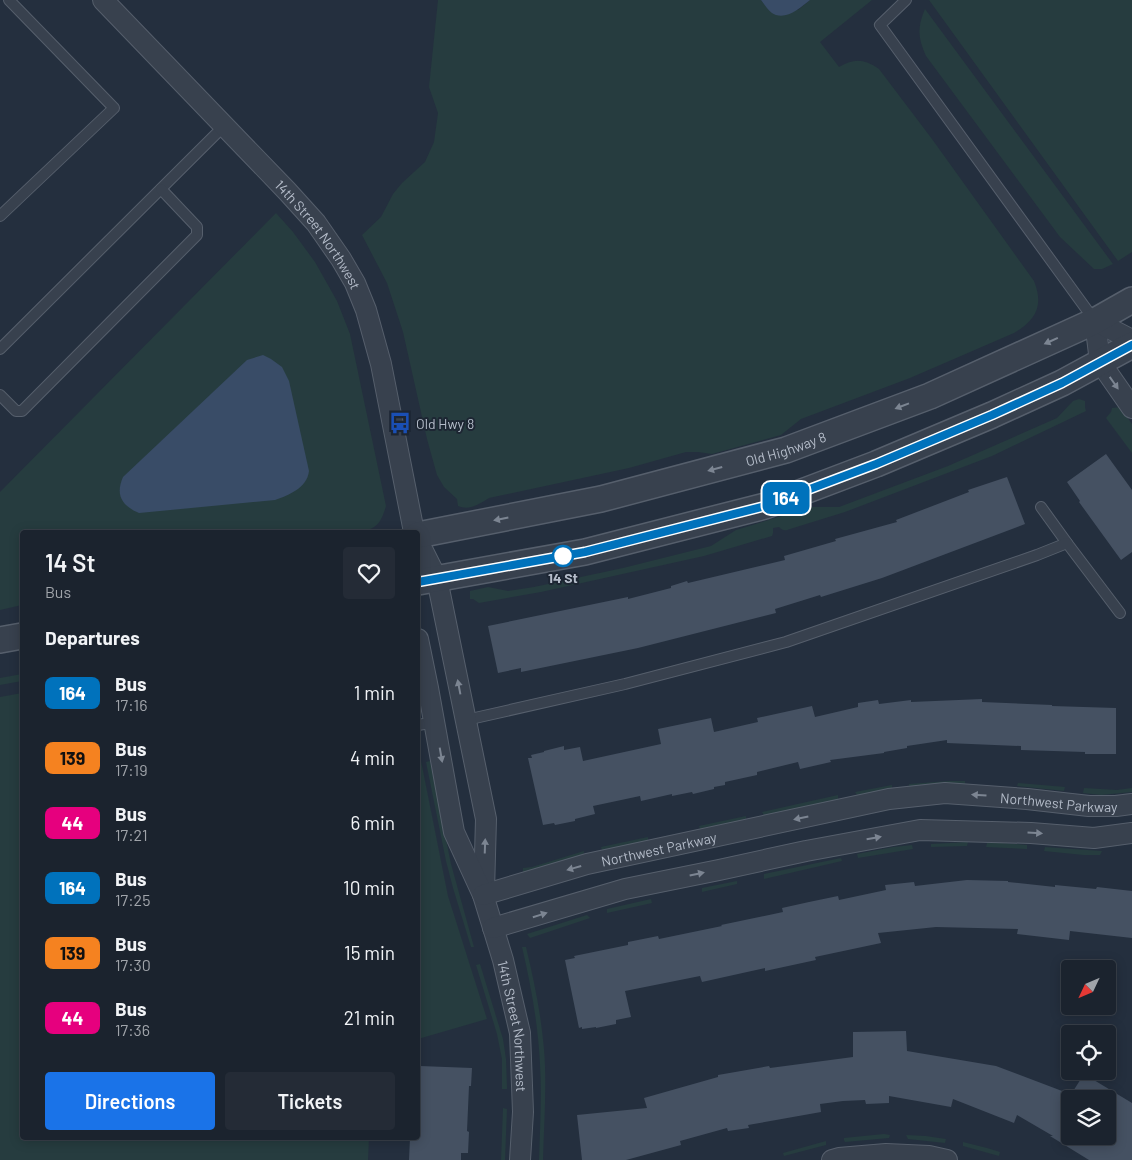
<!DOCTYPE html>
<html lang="en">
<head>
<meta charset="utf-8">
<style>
	body { margin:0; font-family:Barlow,sans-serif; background:#242b36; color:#f1f3f6; height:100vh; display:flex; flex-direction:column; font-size:19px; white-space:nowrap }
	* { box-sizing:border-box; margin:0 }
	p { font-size:16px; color:#a0a4aa }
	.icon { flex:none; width:28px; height:28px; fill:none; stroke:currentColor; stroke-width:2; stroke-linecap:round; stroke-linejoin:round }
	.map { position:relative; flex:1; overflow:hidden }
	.side { position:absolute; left:20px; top:530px; width:400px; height:610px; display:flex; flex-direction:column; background:#1b232e; border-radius:5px; box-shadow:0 2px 12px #0003,0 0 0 1px #39404a }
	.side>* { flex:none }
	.badge { padding:0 10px; border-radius:8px; font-size:18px; line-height:32px }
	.needle { width:32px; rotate:226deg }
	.fabs { position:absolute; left:1061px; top:960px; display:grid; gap:10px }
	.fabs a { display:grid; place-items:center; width:55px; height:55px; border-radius:5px; background:#1b232e; box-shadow:0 2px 12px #0003,0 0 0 1px #39404a; font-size:25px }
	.map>.badge { position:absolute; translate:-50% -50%; box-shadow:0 0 0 2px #fff }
	h2 { padding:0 25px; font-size:19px; line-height:45px }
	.round { display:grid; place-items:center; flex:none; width:52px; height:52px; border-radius:5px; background:#242b36 }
	.headline { display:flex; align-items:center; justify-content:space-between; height:85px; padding:0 25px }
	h1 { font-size:24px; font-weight:600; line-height:38px }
	.cta { display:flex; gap:10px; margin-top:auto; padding:10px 25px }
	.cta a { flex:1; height:58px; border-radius:5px; background:#1a73e8; color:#fff; font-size:20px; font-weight:600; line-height:58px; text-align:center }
	.cta a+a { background:#242b36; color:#f1f3f6 }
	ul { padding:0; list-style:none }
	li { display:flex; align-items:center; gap:15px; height:65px; padding:0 25px }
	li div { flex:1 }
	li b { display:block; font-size:19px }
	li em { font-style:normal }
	li .badge { min-width:55px; font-weight:700; text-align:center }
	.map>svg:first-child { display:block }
	.green { fill:#263c3f }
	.water { fill:#394c67 }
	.building { fill:#455162; fill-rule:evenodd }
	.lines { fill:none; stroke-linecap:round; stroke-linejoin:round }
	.service-casing { stroke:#565f6c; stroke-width:12 }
	.minor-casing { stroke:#565f6c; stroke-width:22 }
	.tertiary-casing { stroke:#565f6c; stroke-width:28 }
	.service { stroke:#38414e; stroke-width:10 }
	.minor { stroke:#38414e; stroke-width:20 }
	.tertiary { stroke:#38414e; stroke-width:25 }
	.oneway { fill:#7c8592 }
	.line-casing { stroke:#fff; stroke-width:11 }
	.line { stroke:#0072bc; stroke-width:8 }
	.stop-dot { fill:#fff; stroke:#0072bc; stroke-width:2.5 }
	.labels { text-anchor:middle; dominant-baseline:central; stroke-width:4; stroke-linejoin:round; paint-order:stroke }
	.street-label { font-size:14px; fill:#b4bcc9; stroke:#1d2633 }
	.poi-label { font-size:14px; fill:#b4bcc9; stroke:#1d2633; text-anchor:start }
	.stop-label { font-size:14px; font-weight:bold; fill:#b4bcc9; stroke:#1d2633 }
</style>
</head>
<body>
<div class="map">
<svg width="1132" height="1160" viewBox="0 0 1132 1160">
	<rect width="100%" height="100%" fill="#242f3e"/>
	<g class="green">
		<path d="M438,0H761L769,10H798L810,0H872L820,42L839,67C855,58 864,59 879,69L932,139L1034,281C1044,306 1036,320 1014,333L910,378L801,419L781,435L712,454L698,452H686L629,468L489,498C479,504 470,511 458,506L457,499L444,487L437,475L427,439L403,332L387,283L362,235L381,217L393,194L402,183L425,162L434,142L438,113L429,87Z"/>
		<path d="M929,0H1132V252L1118,261Z"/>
		<path d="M925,9L1113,264L1102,269H1094L1060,237L926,56C918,38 917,28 925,9Z"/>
		<path d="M276,213L293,232L315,262L337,301L350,334L386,506C381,523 377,529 359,532H22V605L0,610V492Z"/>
		<path d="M1079,399L1085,401V407L1086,411L992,456L845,512L790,529C785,531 783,531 779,527L773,528V533L772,536L704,556L541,592L479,603L473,599H470V591L488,587L508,591L534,587L623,568L711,546L736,530L805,509L813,507H839L948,466L1057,418L1073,401Z"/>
		<path d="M1120,407L1132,424V453L1106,418L1111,412L1112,408Z"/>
		<path d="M22,674V681L0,685V678Z"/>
		<path d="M22,693V1138H369L368,1160H0V697Z"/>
		<path d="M418,746L448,896L487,1019L418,1039Z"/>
		<path d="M430,761L451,864L474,947H471L453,888L446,861L426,762Z"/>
		<path d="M949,781H965V785L909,788V784Z"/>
		<path d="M1018,783L1065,787L1064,791L1017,786Z"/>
		<path d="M892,785V790L857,795L855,792Z"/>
		<path d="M1084,788L1117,790L1132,788V792L1101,795L1083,793Z"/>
		<path d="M838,795V800L764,815L762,812Z"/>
		<path d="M746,816V819L700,829L699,826Z"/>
		<path d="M648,837V842L602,850L601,847Z"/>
		<path d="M968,842L967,846L931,847V844Z"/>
		<path d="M987,843H1002L1027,845V849L986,847Z"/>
		<path d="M912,845L913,849L858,858L857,854L893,847Z"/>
		<path d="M1045,847L1102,851L1100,855H1084L1044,851Z"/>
		<path d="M584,851L583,856L526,873L523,872V868L532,867Z"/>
		<path d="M841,858L842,861L764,879V874Z"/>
		<path d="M737,881V884L702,892V888Z"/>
		<path d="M651,899L652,903L607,913V909Z"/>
		<path d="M587,915L590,918L530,938L527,934Z"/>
		<path d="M522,947H526C534,980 541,1014 544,1049C547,1085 544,1123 543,1160H539C540,1128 542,1096 540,1064C538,1024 531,986 522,947Z"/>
		<path d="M480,964L503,1039L506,1059L507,1089H502V1059L497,1034L476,965Z"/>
		<path d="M503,1108L507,1109L505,1160H501Z"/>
		<path d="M884,1134L890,1135L889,1138L845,1142L844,1140V1138Z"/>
		<path d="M906,1135L926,1136L946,1139L945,1143L908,1139Z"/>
		<path d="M826,1141V1145L784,1156L783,1153Z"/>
		<path d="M963,1142L987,1148L1000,1152L999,1156L963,1146Z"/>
	</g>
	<g class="water">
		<path d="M761,0H810C801,7 788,19 776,15C769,13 765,5 761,0Z"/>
		<path d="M263,355L271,359L282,367L289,381L309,471C307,488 289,495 275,500L139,513C122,506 115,495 123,477L247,360Z"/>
	</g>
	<g class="building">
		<path d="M1106,454L1132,490V552L1121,560L1079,502L1080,501L1067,482Z"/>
		<path d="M1007,477L1025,524L882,578L821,597L820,595L775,609L776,613L638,648L521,672V668L498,673L488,626L628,597V599L671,588V586L687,581L688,583L785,560L784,556L836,541L835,539L897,522L896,520L969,492L968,490Z"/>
		<path d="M982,699V702L1052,705V706L1116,708V754H1085V752L1021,750V746L947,743V740L907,746V748L884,752V753L830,760L831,762L800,769L798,762L757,772V775L725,782V785L714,787V789L693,794L692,792L672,796V794L641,801L640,796L593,806L595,814L575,819V821L555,825L554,823L543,825L528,758H532L531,755L544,752V751L564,746V750L580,747L583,761L661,744L658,729L711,718L714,732L758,722L757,718L812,706L815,717L858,707V703L878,700L879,704L911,700V702Z"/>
		<path d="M967,880L1008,881V882L1055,887V885L1096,889L1097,887L1132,891V938L1070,931L1069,940L1017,934L1018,929L936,927L878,933L881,943L815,957L816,960L765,971V968L702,982L700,976L625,991L631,1017L616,1020V1024L596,1028V1027L582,1029V1027L579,1028L565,960L575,958L574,956L628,945V942L658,936L659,939L722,926L721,925L783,912L782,908L809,902L838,896L839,900L886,890L885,885L914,882L915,886Z"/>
		<path d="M906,1031L907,1051L996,1066L1070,1094V1096L1084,1074L1132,1103V1160H1089L1050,1136H1053L1017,1115L1014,1123L953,1099L951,1107L889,1096V1103L866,1104L865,1100L843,1101L820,1104L821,1112L748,1125L749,1128L728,1131L727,1128L680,1141L681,1145L626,1160H582L577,1115L647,1108L644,1098L718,1077V1075L769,1066L770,1068L853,1057V1032ZM1070,1099H1108V1136H1070Z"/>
		<path d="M420,1066L472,1068L471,1086H469L467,1131L469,1132L468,1153H461V1160H409L410,1138H418V1129H419Z"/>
	</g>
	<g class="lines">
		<g class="service-casing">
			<g id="service">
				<path d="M906,0L880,25L1095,321"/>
				<path d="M0,216L114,108L9,0"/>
				<path d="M0,349L224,126"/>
				<path d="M0,395L16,411H22L197,235V227L161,189"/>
				<path d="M1041,507L1067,543"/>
				<path d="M466,720L625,684L786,642L1037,555L1067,543L1120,613"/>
				<path d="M418,725L435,722"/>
			</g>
		</g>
		<g class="minor-casing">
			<g id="minor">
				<path id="s1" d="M103,0L287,191L316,223L341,259L355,283L366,310L381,364L414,532"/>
				<path d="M1095,321L1100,362L1132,408"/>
				<path d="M1095,321L1132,340"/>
				<path d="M418,541L437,579L486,819L484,891"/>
				<path id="s2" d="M418,639L428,688L454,832L483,895L503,960L520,1033L523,1112L520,1160"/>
				<path id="s3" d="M483,895L587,864L889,799L945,793L1027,799L1089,806H1116L1132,804"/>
				<path d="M493,928L625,889L719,870L806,851L920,830L1031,833L1094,838L1132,833"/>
				<path d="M832,1160L839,1158L886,1154L929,1156L947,1160"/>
			</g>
		</g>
		<g class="tertiary-casing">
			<g id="tertiary">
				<path id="s4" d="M418,535L601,499L786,450L930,396L1095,321L1132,300"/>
				<path d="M418,582L585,552L765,506L876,464L992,415L1062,383L1132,345"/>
				<path d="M0,640L22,636"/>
			</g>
		</g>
		<use href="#service" class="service"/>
		<use href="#minor" class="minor"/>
		<use href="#tertiary" class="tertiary"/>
	</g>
	<defs><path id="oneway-solid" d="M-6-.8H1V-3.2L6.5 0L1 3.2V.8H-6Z" transform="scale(1.25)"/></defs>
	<g class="oneway">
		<use href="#oneway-solid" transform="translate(1051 341) rotate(156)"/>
		<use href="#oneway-solid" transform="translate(1114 383) rotate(55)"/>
		<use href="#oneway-solid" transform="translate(902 406) rotate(159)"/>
		<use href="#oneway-solid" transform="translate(715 469) rotate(165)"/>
		<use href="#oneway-solid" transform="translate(501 519) rotate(169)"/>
		<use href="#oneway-solid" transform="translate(459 687) rotate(-101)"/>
		<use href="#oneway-solid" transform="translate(441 755) rotate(80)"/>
		<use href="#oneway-solid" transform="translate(979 795) rotate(-176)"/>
		<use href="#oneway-solid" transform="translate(801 818) rotate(168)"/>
		<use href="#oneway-solid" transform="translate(1035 833) rotate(4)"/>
		<use href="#oneway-solid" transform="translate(874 838) rotate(-10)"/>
		<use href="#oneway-solid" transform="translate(485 846) rotate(-88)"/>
		<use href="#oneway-solid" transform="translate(574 868) rotate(164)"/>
		<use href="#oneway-solid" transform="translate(697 874) rotate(-12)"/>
		<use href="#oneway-solid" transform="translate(540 915) rotate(-17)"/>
	</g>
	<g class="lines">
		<g class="line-casing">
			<path id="line" d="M418,582L585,552L765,506L876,464L992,415L1062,383L1132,345"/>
		</g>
		<use href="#line" class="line"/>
	</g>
	<defs>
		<g id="bus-bare" transform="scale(1.725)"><path d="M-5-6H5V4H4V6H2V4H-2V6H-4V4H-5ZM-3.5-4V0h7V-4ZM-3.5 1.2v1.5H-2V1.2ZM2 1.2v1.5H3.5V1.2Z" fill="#1a4fb4" stroke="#1d2633" stroke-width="2.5" paint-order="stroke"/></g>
	</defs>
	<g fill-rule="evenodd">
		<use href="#bus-bare" x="400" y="423"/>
	</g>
	<circle class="stop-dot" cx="563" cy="556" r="10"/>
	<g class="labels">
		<g class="street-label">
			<text stroke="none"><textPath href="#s1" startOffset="319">14th Street Northwest</textPath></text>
			<text stroke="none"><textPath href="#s4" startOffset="378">Old Highway 8</textPath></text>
			<text stroke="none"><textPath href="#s3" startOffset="588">Northwest Parkway</textPath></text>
			<text stroke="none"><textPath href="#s3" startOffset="182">Northwest Parkway</textPath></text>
			<text stroke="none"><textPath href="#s2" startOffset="401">14th Street Northwest</textPath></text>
		</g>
		<g class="poi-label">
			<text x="416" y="423">Old Hwy 8</text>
		</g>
		<g class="stop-label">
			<text x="563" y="577">14 St</text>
		</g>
	</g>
</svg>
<div class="fabs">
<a><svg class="needle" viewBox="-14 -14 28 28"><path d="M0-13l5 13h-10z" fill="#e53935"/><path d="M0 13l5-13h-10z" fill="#a0a4aa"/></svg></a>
<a><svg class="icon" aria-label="locate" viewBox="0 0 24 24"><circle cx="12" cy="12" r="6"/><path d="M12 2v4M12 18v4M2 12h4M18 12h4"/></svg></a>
<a><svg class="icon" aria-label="layers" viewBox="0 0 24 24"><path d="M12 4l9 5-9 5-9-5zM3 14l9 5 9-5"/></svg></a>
</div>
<b class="badge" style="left:786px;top:498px;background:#0072bc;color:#fff">164</b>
<section class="side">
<div class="headline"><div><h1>14 St</h1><p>Bus</p></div><a class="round"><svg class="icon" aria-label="heart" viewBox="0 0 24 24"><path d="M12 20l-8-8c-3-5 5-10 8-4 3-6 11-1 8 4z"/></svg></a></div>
<h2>Departures</h2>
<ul>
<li><span class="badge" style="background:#0072bc;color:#fff">164</span><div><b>Bus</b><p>17:16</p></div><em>1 min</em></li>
<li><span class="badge" style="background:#f58220;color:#111">139</span><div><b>Bus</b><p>17:19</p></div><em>4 min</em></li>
<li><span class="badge" style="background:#e6007e;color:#fff">44</span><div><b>Bus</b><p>17:21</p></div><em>6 min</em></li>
<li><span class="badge" style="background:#0072bc;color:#fff">164</span><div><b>Bus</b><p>17:25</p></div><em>10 min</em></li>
<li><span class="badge" style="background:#f58220;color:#111">139</span><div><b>Bus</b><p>17:30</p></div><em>15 min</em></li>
<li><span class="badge" style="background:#e6007e;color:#fff">44</span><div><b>Bus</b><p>17:36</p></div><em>21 min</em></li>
</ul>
<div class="cta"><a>Directions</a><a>Tickets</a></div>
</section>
</div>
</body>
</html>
